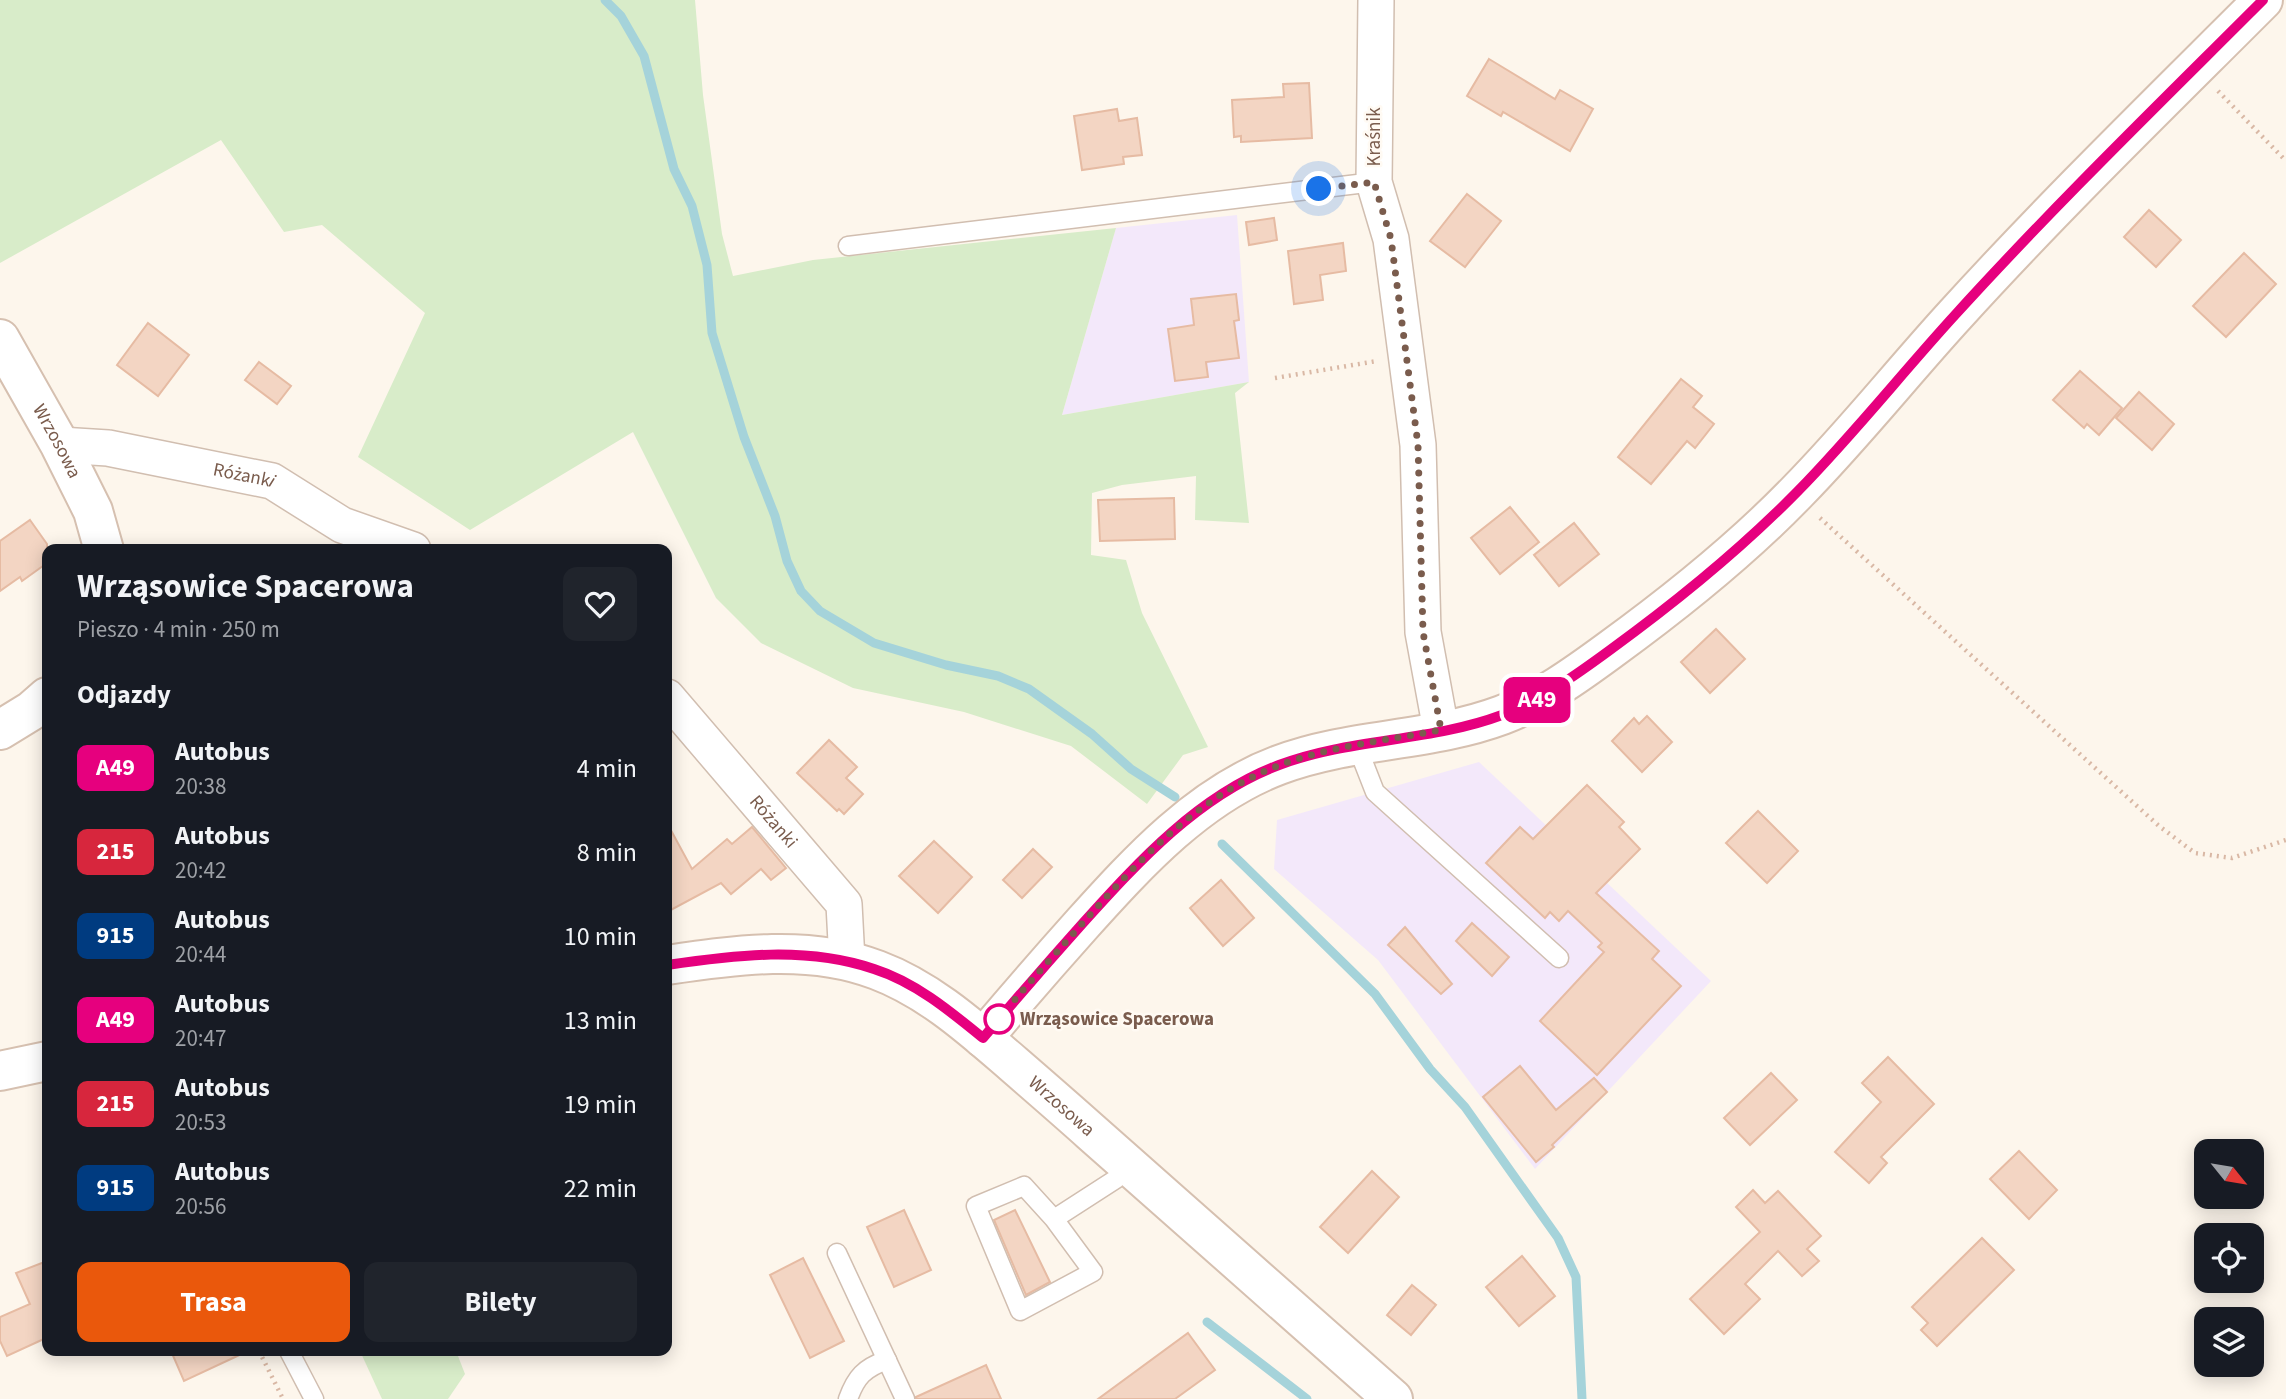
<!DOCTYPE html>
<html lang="pl">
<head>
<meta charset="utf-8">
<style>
	body { margin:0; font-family:"Source Sans 3",sans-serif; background:#20242c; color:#f1f3f6; height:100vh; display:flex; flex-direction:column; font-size:26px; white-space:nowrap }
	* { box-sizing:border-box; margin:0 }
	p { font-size:23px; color:#9ea1a6 }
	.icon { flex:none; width:38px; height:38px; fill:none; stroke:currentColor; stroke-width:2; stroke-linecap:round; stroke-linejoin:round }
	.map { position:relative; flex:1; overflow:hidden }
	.drawer { position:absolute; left:42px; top:544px; width:630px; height:812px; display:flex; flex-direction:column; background:#171b24; border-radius:14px; box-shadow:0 4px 18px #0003 }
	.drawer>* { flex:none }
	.badge { padding:0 14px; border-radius:10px; font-size:24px; line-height:46px }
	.needle { width:46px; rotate:120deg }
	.tools { position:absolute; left:2194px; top:1139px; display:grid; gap:14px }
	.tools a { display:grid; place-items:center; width:70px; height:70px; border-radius:14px; background:#171b24; box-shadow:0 4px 18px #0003; font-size:35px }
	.you { position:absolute; width:35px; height:35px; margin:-18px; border:5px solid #fff; border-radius:50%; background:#1a73e8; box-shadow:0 0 0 10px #1a73e833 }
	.map>.badge { position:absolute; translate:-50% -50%; box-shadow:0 0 0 4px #fff }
	h2 { padding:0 35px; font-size:26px; line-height:63px }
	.round { display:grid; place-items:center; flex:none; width:74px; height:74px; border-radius:14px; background:#20242c }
	.headline { display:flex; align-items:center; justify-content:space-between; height:119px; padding:0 35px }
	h1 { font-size:33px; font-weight:700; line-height:52px }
	.primary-button { display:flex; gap:14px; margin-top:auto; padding:14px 35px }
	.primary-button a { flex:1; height:80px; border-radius:14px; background:#ea580c; color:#fff; font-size:28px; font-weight:700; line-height:80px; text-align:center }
	.primary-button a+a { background:#20242c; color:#f1f3f6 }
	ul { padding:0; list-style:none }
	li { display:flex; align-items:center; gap:21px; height:84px; padding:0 35px }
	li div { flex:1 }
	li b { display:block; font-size:26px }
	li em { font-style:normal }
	li .badge { min-width:77px; font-weight:700; text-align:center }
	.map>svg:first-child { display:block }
	.education { fill:#f3e8fa }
	.green { fill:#d8ecc9 }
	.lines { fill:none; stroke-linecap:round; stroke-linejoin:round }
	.stream { stroke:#a5d3da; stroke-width:9 }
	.building { fill:#f3d5c3; stroke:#e6bba3; stroke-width:2 }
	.lane-casing { stroke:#d1beb0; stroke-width:21 }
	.street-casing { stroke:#d1beb0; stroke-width:38 }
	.secondary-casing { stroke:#d6c0b0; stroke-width:42 }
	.path { stroke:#d9b8a5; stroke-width:4.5; stroke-dasharray:2 5; stroke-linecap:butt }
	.lane { stroke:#fff; stroke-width:18 }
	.street { stroke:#fff; stroke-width:35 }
	.secondary { stroke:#fff; stroke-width:38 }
	.line-casing { stroke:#fff; stroke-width:16 }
	.line { stroke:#e6007e; stroke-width:10 }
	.walk { stroke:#7a5c4d; stroke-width:7; stroke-dasharray:0 12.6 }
	.stop-dot { fill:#fff; stroke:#e6007e; stroke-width:3.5 }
	.labels { text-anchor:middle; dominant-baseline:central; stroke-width:5; stroke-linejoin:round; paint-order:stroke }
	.street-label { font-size:19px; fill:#7a5c4d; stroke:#fffaf3 }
	.stop-label { font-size:19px; font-weight:bold; fill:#7a5c4d; stroke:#fffaf3; text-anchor:start }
</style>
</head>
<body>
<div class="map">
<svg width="2286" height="1399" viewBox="0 0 2286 1399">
	<rect width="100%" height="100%" fill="#fdf6ec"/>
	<g class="education">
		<path d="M1237,215L1249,382L1062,415L1116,228Z"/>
		<path d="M1479,762L1711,981L1535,1169L1378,960L1274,869L1277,820Z"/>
	</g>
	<g class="green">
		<path d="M0,0H695L703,95L722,234L733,276L813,260L1116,228L1062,415L1249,382L1235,393L1249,523L1195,520L1196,476L1122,485L1092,493L1091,555L1126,560L1142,613L1208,747L1183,755L1147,804L1071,746L964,712L853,688L761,643L716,598L633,432L470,530L358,457L425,313L322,225L284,232L221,140L0,263Z"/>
		<path d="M360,1351H456L465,1374L448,1399H382Z"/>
	</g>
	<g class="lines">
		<g class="stream">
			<path d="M605,0L621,16L644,56L674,169L692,206L707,265L712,333L744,437L775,516L787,561L801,591L820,611L874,643L946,665L998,676L1029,689L1092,734L1131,769L1175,797"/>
			<path d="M1222,844L1375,994L1430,1069L1465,1107L1558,1238L1576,1277L1582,1399"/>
			<path d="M1207,1322L1307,1399"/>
		</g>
	</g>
	<g class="building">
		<path d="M1489,59L1555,99L1560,90L1593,109L1570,151L1503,112L1501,116L1467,96Z"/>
		<path d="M1309,83L1312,138L1241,142V136L1234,137L1232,100L1284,97L1283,84Z"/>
		<path d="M1117,109L1119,121L1137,118L1142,155L1123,157L1124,164L1082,170L1074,116Z"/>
		<path d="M1467,194L1501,221L1465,267L1430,241Z"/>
		<path d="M2149,210L2181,240L2156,267L2124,237Z"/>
		<path d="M1274,218L1277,240L1249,245L1246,222Z"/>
		<path d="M1343,243L1346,271L1320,275L1323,300L1294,304L1288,251Z"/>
		<path d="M2244,253L2276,284L2226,337L2193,306Z"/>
		<path d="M1236,294L1239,320L1234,321L1239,358L1206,362L1208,377L1175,381L1168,329L1194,325L1191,299Z"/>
		<path d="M148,323L189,355L158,396L117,365Z"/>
		<path d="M259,362L291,386L277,404L245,380Z"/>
		<path d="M2080,371L2122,408L2099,435L2087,424L2084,428L2053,400Z"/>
		<path d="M1681,379L1702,396L1693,407L1714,424L1695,448L1687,441L1651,484L1618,457Z"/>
		<path d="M2139,392L2174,424L2152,450L2116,418Z"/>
		<path d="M1174,498L1175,539L1100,541L1098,500Z"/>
		<path d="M1510,507L1539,542L1500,574L1471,538Z"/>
		<path d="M30,520L47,544V563L22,581L20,577L0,591V541Z"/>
		<path d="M1574,523L1599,554L1559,586L1534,555Z"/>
		<path d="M1716,629L1745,659L1710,693L1681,662Z"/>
		<path d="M1647,716L1672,742L1642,772L1612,741L1634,718L1639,724Z"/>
		<path d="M829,740L857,767L846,778L863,794L844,814L839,809L837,811L797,773Z"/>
		<path d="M1587,785L1624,822L1619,827L1640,849L1596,893L1659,951L1652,959L1681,986L1597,1075L1540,1021L1604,952L1598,947L1602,943L1568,911L1559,921L1550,912L1545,918L1486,863L1520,827L1533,839Z"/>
		<path d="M1758,811L1798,851L1767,883L1726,843Z"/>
		<path d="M667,823L692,869L727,839L732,844L752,827L786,868L771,880L761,869L731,894L721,883L667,912Z"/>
		<path d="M934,841L972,877L938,913L899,876Z"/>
		<path d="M1033,849L1052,867L1022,898L1003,880Z"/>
		<path d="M1221,880L1254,918L1223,946L1190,908Z"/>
		<path d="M1472,923L1509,957L1492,976L1456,941Z"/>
		<path d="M1405,927L1452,984L1441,994L1388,945Z"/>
		<path d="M1888,1057L1934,1104L1881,1157L1887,1163L1869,1183L1835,1152L1881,1102L1862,1083Z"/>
		<path d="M1520,1066L1556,1110L1594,1078L1607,1092L1552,1145L1554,1147L1536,1162L1483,1097Z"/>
		<path d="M1771,1073L1797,1100L1750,1145L1724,1118Z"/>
		<path d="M2019,1151L2057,1190L2029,1219L1990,1179Z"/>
		<path d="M1372,1171L1399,1197L1348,1253L1320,1227Z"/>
		<path d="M1753,1190L1765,1203L1778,1191L1821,1236L1807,1249L1819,1261L1802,1276L1778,1251L1745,1284L1760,1299L1724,1334L1690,1299L1760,1232L1736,1207Z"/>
		<path d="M904,1210L931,1270L894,1287L867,1227Z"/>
		<path d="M1015,1210L1050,1282L1026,1295L994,1220Z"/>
		<path d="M1982,1238L2014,1270L1937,1346L1921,1330L1928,1323L1912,1307Z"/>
		<path d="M1522,1256L1555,1296L1519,1326L1486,1287Z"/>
		<path d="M803,1258L844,1341L810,1358L770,1275Z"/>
		<path d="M47,1261V1341L46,1338L7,1356L0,1341V1317L30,1304L16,1273Z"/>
		<path d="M1412,1285L1436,1305L1411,1335L1387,1315Z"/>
		<path d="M1188,1333L1215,1370L1175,1399H1098Z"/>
		<path d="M171,1351H248L184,1381Z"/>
		<path d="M986,1365L1001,1399H916V1397Z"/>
	</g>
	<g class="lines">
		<g class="lane-casing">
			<g id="lane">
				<path d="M848,246L1374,182"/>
				<path d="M1357,746L1375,792L1559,958"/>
				<path d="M1054,1219L1024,1186L976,1206L1020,1311L1093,1272L1054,1219L1116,1179L1128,1164"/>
				<path d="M837,1253L905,1399"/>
				<path d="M289,1351L314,1399"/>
				<path d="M848,1399C856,1377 864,1368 887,1360"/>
			</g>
		</g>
		<g class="street-casing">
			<g id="street">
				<path d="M1376,0L1374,182L1391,239L1418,445L1423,632L1441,730"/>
				<path id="s1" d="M60,445L108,448L272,481L342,525L413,550"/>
				<path id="s2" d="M667,697L844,904L847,961"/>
			</g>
		</g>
		<g class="secondary-casing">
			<g id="secondary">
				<path id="s3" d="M0,339L60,445L93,511L104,550"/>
				<path d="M0,730L31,711L47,697"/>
				<path id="s4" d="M667,965C735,955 810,944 877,970C925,988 965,1022 1003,1055C1033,1081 1062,1106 1091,1132C1192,1221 1292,1310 1393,1399"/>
				<path d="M983,1038C1016,999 1049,961 1083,923C1139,861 1199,795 1279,765C1350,738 1430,742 1502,715C1541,700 1576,675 1610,650C1676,602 1741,550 1797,492C1853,435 1902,373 1955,315C2054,206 2159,104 2263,0"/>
				<path d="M0,1071L47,1061"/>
			</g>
		</g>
		<g class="path">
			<path d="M2218,91L2286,161"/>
			<path d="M1275,378L1377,361"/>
			<path d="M1820,518L2159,826L2195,853L2232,858L2286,840"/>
			<path d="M259,1351L283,1399"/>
		</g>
		<use href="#lane" class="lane"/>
		<use href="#street" class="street"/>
		<use href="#secondary" class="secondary"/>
	</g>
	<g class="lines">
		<g class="line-casing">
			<path id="line" d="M667,965C736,955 806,946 874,969C915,982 950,1011 983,1038C1016,999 1049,961 1083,923C1139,861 1199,795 1279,765C1350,738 1430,742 1502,715C1541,700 1576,675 1610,650C1676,602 1740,550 1797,492C1853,435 1902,373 1955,315C2054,206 2159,104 2263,0"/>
		</g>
		<use href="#line" class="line"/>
		<path class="walk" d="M999,1019C1022,990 1048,962 1072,935C1132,868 1194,797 1280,765C1331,746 1388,740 1441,730L1423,632L1418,445L1391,239L1374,182L1319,189"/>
	</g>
	<circle class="stop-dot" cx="999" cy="1019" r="14"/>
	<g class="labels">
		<g class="street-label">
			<text transform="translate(1374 137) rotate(-90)">Kraśnik</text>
			<text stroke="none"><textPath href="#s3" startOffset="117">Wrzosowa</textPath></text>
			<text stroke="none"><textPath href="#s1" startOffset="187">Różanki</textPath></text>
			<text stroke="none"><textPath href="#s2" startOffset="164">Różanki</textPath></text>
			<text stroke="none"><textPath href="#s4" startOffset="443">Wrzosowa</textPath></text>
		</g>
		<g class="stop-label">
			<text x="1020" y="1019">Wrząsowice Spacerowa</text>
		</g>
	</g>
</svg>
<div class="tools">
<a><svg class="needle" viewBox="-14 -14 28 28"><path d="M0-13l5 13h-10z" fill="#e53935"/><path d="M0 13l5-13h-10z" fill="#9ea1a6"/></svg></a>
<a><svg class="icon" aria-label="locate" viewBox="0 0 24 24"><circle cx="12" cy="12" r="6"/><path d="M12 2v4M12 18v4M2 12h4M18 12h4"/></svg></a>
<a><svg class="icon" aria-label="layers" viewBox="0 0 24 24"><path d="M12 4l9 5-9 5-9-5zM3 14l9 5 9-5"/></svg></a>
</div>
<div class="you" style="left:1319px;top:189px"></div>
<b class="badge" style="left:1537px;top:700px;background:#e6007e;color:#fff">A49</b>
<section class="drawer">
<div class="headline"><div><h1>Wrząsowice Spacerowa</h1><p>Pieszo · 4 min · 250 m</p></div><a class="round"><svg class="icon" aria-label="heart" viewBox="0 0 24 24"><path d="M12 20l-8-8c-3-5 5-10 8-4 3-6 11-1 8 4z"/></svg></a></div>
<h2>Odjazdy</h2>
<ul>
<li><span class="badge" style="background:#e6007e;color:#fff">A49</span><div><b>Autobus</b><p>20:38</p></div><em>4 min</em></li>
<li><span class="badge" style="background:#d7263d;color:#fff">215</span><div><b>Autobus</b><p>20:42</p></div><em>8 min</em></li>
<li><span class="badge" style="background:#003b80;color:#fff">915</span><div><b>Autobus</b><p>20:44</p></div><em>10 min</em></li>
<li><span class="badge" style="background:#e6007e;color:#fff">A49</span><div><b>Autobus</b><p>20:47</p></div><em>13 min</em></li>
<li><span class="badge" style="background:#d7263d;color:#fff">215</span><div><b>Autobus</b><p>20:53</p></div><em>19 min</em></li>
<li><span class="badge" style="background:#003b80;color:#fff">915</span><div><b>Autobus</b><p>20:56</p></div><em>22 min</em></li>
</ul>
<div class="primary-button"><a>Trasa</a><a>Bilety</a></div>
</section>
</div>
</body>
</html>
